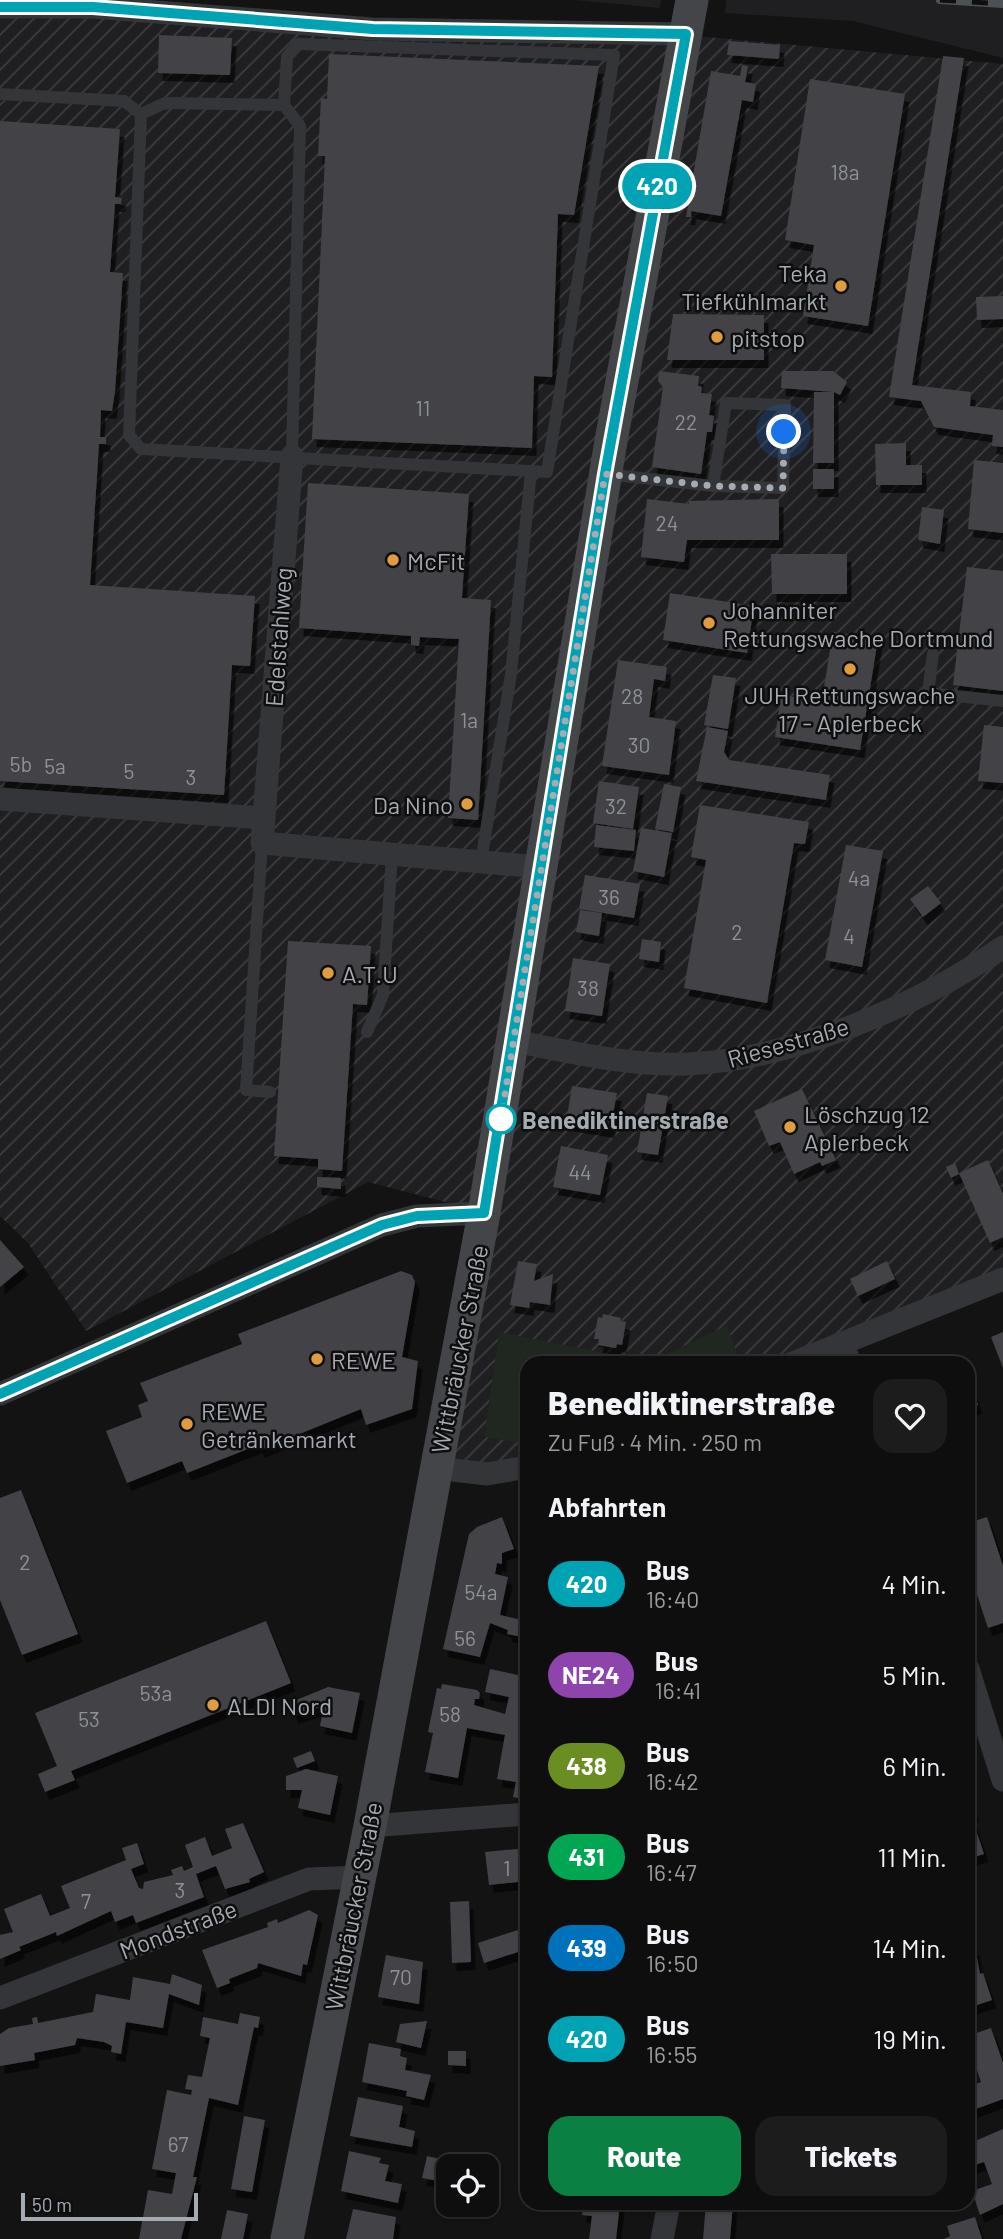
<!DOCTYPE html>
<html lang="de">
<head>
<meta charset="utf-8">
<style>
	body { margin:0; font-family:Barlow,sans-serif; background:#1c1c1d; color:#f1f3f6; height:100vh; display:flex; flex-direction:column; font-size:26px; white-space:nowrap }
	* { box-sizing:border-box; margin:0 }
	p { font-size:23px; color:#9b9c9e }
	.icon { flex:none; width:38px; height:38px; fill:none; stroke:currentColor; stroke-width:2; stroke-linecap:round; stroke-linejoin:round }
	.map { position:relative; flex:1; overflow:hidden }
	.details { position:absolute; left:520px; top:1356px; width:455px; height:854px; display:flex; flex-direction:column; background:#0e0e0f; border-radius:21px; box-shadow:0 2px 5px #0004,0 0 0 2px #2e2e2f }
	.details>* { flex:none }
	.badge { padding:0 14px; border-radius:23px; font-size:24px; line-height:46px }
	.controls { position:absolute; left:436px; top:2154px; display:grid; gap:14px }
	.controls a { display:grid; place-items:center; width:63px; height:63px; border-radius:14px; background:#0e0e0f; box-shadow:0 2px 5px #0004,0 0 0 2px #2e2e2f; font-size:35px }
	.scale { position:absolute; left:21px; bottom:18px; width:177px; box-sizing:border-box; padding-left:7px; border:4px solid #a6abb3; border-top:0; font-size:19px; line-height:24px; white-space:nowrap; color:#a6abb3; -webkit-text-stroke:5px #0e0e0f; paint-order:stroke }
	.you { position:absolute; width:35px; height:35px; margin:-18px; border:5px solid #fff; border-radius:50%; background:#1a73e8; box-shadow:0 0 0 10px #1a73e833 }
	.map>.badge { position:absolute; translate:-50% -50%; box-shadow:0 0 0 4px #fff }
	h2 { padding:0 28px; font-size:26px; line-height:63px }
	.round { display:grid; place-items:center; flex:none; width:74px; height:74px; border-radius:21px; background:#1c1c1d }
	.headline { display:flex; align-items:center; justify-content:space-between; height:119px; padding:0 28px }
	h1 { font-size:33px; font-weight:800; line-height:52px }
	.button { display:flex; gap:14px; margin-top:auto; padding:14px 28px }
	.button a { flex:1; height:80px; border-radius:21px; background:#0b8043; color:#fff; font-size:28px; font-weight:800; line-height:80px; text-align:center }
	.button a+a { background:#1c1c1d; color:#f1f3f6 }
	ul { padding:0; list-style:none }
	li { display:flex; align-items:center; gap:21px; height:91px; padding:0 28px }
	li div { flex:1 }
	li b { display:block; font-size:26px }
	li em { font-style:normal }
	li .badge { min-width:77px; font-weight:700; text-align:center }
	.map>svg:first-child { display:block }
	.built { fill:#1f1f21 }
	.industrial { fill:url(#industrial-furrows) }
	.green { fill:#202720 }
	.building { fill:#424347; filter:url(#shadow) }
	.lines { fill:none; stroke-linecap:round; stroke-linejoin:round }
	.service { stroke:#343539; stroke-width:12 }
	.minor { stroke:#343539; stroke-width:23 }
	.secondary { stroke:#434549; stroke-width:33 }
	.rail-casing { stroke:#4d5054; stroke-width:8 }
	.rail { stroke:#0e0e0f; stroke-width:5; stroke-dasharray:16; stroke-linecap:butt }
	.line-casing { stroke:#fff; stroke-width:16 }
	.line { stroke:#00a3b4; stroke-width:10 }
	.walk { stroke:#a6abb3; stroke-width:7; stroke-dasharray:0 12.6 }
	.poi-dot { fill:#e09d3f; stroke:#0e0e0f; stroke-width:2.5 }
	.stop-dot { fill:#fff; stroke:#00a3b4; stroke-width:3.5 }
	.labels { text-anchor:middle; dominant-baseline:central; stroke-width:5; stroke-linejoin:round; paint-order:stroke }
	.number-label { font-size:21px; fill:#8d9198 }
	.poi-label { font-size:24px; fill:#a6abb3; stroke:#0e0e0f; text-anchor:start }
	.street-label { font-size:24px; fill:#a6abb3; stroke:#0e0e0f }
	.stop-label { font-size:24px; font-weight:bold; fill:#a6abb3; stroke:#0e0e0f; text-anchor:start }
</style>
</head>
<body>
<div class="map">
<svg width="1003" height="2239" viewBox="0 0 1003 2239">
	<defs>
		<pattern id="industrial-furrows" width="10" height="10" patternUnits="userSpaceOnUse" patternTransform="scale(1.75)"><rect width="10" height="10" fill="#1f1f21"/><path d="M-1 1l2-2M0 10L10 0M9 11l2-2" fill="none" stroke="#3d3d3f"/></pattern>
		<filter id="shadow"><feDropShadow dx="4.5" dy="8" stdDeviation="0" flood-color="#0009"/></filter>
	</defs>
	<rect width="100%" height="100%" fill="#131314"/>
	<g class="built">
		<path d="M574,0H661L660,8Z"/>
		<path d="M726,0H1003V58L853,21L725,13Z"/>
	</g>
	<path class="industrial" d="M0,11L663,33L1003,64V1279L793,1363H527V1467L436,1468L484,1212L368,1182L86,1331L28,1243L0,1216Z"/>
	<path class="green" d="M727,1325L740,1362L737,1363H527V1444L484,1437L499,1332L650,1362Z"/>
	<g class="building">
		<path d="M159,35L232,38L230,75L158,73Z"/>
		<path d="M729,41L780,45L779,59L727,55Z"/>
		<path d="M329,54L599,66L574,215L558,214L552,377L534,376L532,448L312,439L325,156H318L321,98L327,99Z"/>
		<path d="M943,56L964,58L912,385L971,392L970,406L1003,410V447L992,446L993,435L934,427L921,401L889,397Z"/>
		<path d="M742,65L748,66L745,82L756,84L753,102L742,100L721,216L691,211V217H686L711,71L740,76Z"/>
		<path d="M810,79L905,94L868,326L803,316L814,245L785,240Z"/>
		<path d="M0,121L120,129L115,197L122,198L121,204H115L110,272L123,273L115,391L112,411L101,410L100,437H106V444H99L90,585L255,596L250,666L232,665L224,795L0,781Z"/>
		<path d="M1003,296V319L977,320L976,297Z"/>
		<path d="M673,314L764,315V360H667Z"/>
		<path d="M659,371L699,376L698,386L702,387L701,393L712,394L709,415L714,416L712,432H707L701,474L652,467L663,387L658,381Z"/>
		<path d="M782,371H833L847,382L840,395L834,392V463H813L814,392H834L781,388Z"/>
		<path d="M906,443V465H922V485H876L875,444Z"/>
		<path d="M974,460L1003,463V533L968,529Z"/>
		<rect x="813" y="469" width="21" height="20"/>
		<path d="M308,483L469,494L462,598L491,600L478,820L448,818L459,639L420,637L419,646L411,645V636L299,628Z"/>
		<path d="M647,499L689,504V501L779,499V540H687L684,562L641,557Z"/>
		<path d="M922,507L944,510L940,544L918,540Z"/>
		<path d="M771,554H847V594H772Z"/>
		<path d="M967,567L1003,571V691L953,685Z"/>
		<path d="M670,593L754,606L747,653L663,640Z"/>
		<path d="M833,632L878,639L860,750L775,737L781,695L847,705L822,700Z"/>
		<path d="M618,660L667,667L665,681L654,679L649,717L676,721L669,775L602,766Z"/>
		<path d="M713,675L736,678L728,729L704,725Z"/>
		<path d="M984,725L1003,727V783L978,781Z"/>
		<path d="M707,727L728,731L724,752L729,760L830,775L826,800L696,781Z"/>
		<path d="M599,781L639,787L633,829L593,823Z"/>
		<path d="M664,784L681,787L673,832L655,829Z"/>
		<path d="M700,805L809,822L805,844L794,843L767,1003L684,988L706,860L691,857Z"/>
		<path d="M596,825L636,830L634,851L594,847Z"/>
		<path d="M641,828L672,833L664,877L633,871Z"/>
		<path d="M846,845L883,851L862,967L825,960Z"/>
		<path d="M585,875L640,884L634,918L579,909Z"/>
		<path d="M928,886L941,903L923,917L910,899Z"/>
		<path d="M580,910L602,913L599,936L576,932Z"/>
		<path d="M642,939L661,942L659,962L639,959Z"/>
		<path d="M288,941L371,946L367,1005L353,1004L342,1171L318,1169V1159L274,1156Z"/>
		<path d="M573,958L610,964L602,1016L565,1011Z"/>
		<path d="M572,1086L617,1093L610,1130L566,1123Z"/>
		<path d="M802,1089L836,1160L822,1166L820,1162L794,1174L780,1142L769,1146L754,1111Z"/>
		<path d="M647,1093L668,1096L658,1155L637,1152Z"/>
		<path d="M561,1146L608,1155L600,1195L553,1187Z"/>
		<path d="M988,1160L1003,1194V1237L990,1243L959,1173Z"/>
		<path d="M955,1163L959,1174L951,1178L946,1167Z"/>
		<path d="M317,1177L341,1178V1189L317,1187Z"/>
		<path d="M0,1240L24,1267L0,1287Z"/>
		<path d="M518,1261L537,1264L534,1281L553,1274L550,1305L530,1302L529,1308L510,1305Z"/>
		<path d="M887,1261L895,1279L858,1296L850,1279Z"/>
		<path d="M401,1271L412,1275L415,1282L402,1357L418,1361L412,1409L366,1425L361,1409L260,1450L258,1445L187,1473L182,1461L127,1483L106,1431L142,1417L138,1405L148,1401L140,1383L242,1344L238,1334Z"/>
		<path d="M603,1314L621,1318L620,1321L626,1322L622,1345L617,1344L616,1348L598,1345L599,1339H594L598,1317L602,1318Z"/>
		<path d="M1003,1332V1368L991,1337Z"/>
		<path d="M968,1380L978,1405L968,1410Z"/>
		<path d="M21,1490L78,1634L22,1655L0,1600V1498Z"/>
		<path d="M502,1517L514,1549L502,1553V1564L497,1563L495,1574L508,1577L500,1615L527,1621V1638L507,1634L508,1630L490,1623L480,1657L443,1649L469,1534L477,1527Z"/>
		<path d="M987,1517L1003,1566V1623L988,1628L968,1567V1523Z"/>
		<path d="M266,1621L291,1683L71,1771L75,1780L45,1792L38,1774L57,1766L35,1713Z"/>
		<path d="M490,1669L527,1677V1800L513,1797L516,1782L497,1779L505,1735L467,1728L458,1778L425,1772L433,1733L428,1732L437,1688L441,1689L442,1684L477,1690L480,1693L479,1699H475L474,1705L505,1714L509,1697L485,1692Z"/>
		<path d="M328,1687L360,1693L352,1733L320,1726L324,1706L294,1716L289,1703Z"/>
		<path d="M311,1751L315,1761L297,1768L293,1758Z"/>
		<path d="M306,1769L338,1776L330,1815L298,1808L302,1790H286V1776Z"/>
		<path d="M968,1793L975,1814L971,1815L984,1854L968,1859Z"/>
		<path d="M243,1823L264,1872L249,1879L250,1882L225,1889L216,1866L196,1874L204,1897L136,1923L133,1915L115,1922L111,1911L57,1936L56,1932L19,1947L21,1950L0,1959V1935L13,1932L4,1909L41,1894L50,1916L70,1908L61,1886L126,1860L122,1848L137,1843L144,1864L131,1869L139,1888L143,1889L144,1882L173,1875L171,1870L182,1866L184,1871L193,1867L185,1845L205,1837L212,1856L232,1848L225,1829Z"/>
		<path d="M527,1848V1881L489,1885L485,1852Z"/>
		<path d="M469,1901L471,1962L452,1963L450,1902Z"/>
		<path d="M309,1910L318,1915L307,1965L303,1964L301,1976L258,1963L257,1968L229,1979L230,1983L217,1988L202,1950L268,1927L267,1923L277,1919L278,1923Z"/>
		<path d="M527,1927V1949L484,1963L478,1943Z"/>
		<path d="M968,1927L972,1939L969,1940L972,1949L975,1947L980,1974L983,1973L992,2000L968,2008Z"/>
		<path d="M386,1955L423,1962L419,2004L378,1997Z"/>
		<path d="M172,1974L202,1985L199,2005L169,1994L163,2028L126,2022L121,2054L111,2052L112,2046L104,2042L77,2038L75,2045L34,2053L35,2060L0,2066V2034L9,2028L33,2024L32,2018L37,2017L38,2023L93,2012L96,1994L130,2000L133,1977L170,1984Z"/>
		<path d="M240,2013L260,2017L258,2028L254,2027L238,2105L209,2098L193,2177H197L181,2239H139L148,2190L172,2194L176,2173L152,2169L167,2090L191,2095L192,2090L185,2089L188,2075L202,2077L210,2038L200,2036L203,2017L238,2024Z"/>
		<path d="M427,2021L421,2048L396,2042L400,2024Z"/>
		<path d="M991,2028L1003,2063V2099L973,2110L968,2087L981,2082L974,2061L968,2063V2036Z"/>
		<path d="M369,2043L401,2049L400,2056L407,2058L405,2070L431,2075L424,2100L406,2096L407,2091L362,2082Z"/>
		<path d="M448,2051H466V2066L448,2065Z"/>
		<path d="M358,2097L403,2106L399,2127L415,2131L412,2147L350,2136Z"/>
		<path d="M244,2116L265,2120L252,2192L231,2189Z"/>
		<path d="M1003,2129V2204L980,2215L972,2191L992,2184L984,2162L968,2167V2144Z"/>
		<path d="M349,2151L381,2158L379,2163L389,2165L385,2181L402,2184L398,2203L341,2191Z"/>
		<path d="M427,2156L445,2160L444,2182L422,2178Z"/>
		<path d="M583,2203H620L616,2239H589L592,2216L582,2215Z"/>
		<path d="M706,2203H733L730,2239H703Z"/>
		<path d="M353,2209L396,2217L393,2239H346Z"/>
		<path d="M227,2210L248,2214L243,2239H221Z"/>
		<path d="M975,2217L982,2239H944L950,2236L947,2226Z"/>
	</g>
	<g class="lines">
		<g class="service">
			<path d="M0,94L124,101L141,114L129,435L141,449L547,472L614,55L298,44L287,57L284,105"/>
			<path d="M141,114L165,103L284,105L300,126L292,456"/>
			<path d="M606,474L713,486L783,488L785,405L726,403L713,486"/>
			<path d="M933,654L928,693L1003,701"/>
			<path d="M262,843L246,1090L270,1092"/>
			<path d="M481,862L511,674L531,471"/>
			<path d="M367,1032L383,995L392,854"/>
		</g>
		<g class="minor">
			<path d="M0,7H93L373,29L686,34"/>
			<path d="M292,456L262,843L540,867"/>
			<path d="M0,799L264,818"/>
			<path d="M514,1041C570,1052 629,1066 687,1064C792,1060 917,1006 1003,947"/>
			<path d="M842,1343L850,1363"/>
			<path d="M793,1363L1003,1279"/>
			<path d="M0,1394L382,1225L417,1216L484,1213"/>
			<path d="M436,1468L487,1474L527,1467"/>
			<path d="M968,1669L1003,1780"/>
			<path d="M370,1826L527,1814"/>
			<path d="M0,1998L309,1879L360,1877"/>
			<path d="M662,2239L669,2203"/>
		</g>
		<path class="secondary" d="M287,2239L370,1826L484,1213L611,441L692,0"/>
		<g class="rail-casing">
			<path id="rail" d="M940,0L1003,4"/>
		</g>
		<use href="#rail" class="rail"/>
	</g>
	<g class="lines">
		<g class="line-casing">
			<path id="line" d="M0,7H93L373,29L686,34L605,474L484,1213L417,1216L382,1225L0,1394"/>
		</g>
		<use href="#line" class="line"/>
		<path class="walk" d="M501,1119L605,474L713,486L783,488L784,432"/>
	</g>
	<g class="poi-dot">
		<circle cx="841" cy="286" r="7"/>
		<circle cx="717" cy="337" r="7"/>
		<circle cx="393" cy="560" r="7"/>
		<circle cx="709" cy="623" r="7"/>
		<circle cx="850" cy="669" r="7"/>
		<circle cx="467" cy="804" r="7"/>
		<circle cx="328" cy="973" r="7"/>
		<circle cx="790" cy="1127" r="7"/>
		<circle cx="317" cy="1359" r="7"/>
		<circle cx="187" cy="1424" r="7"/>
		<circle cx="213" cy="1705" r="7"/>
	</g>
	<circle class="stop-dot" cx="501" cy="1119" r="14"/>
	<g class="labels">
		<g class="number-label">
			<text x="845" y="171">18a</text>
			<text x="423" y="407">11</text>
			<text x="686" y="421">22</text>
			<text x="667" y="522">24</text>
			<text x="632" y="695">28</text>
			<text x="469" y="719">1a</text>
			<text x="639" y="744">30</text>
			<text x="21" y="763">5b</text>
			<text x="55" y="765">5a</text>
			<text x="129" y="770">5</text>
			<text x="191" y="776">3</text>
			<text x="616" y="805">32</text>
			<text x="859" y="877">4a</text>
			<text x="609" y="896">36</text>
			<text x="737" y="931">2</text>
			<text x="849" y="935">4</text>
			<text x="588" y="987">38</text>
			<text x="580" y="1171">44</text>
			<text x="25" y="1561">2</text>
			<text x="481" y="1591">54a</text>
			<text x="465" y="1637">56</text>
			<text x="156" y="1692">53a</text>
			<text x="450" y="1713">58</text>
			<text x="89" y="1718">53</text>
			<text x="507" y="1867">1</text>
			<text x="180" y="1889">3</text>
			<text x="86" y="1900">7</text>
			<text x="401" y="1976">70</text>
			<text x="178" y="2143">67</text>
		</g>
		<g class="poi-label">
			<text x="827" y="272" text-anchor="end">Teka<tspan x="827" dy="28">Tiefkühlmarkt</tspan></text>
			<text x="731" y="337">pitstop</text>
			<text x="407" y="560">McFit</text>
			<text x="723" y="609">Johanniter<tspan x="723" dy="28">Rettungswache Dortmund</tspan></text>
			<text x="850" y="694" text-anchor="middle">JUH Rettungswache<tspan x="850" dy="28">17 - Aplerbeck</tspan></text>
			<text x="453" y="804" text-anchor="end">Da Nino</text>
			<text x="342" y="973">A.T.U</text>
			<text x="804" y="1113">Löschzug 12<tspan x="804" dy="28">Aplerbeck</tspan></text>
			<text x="331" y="1359">REWE</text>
			<text x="201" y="1410">REWE<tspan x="201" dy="28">Getränkemarkt</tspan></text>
			<text x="227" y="1705">ALDI Nord</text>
		</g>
		<g class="street-label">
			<text transform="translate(278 637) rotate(-86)">Edelstahlweg</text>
			<text transform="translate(788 1042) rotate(-16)">Riesestraße</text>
			<text transform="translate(459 1349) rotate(-79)">Wittbräucker Straße</text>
			<text transform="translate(353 1906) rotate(-79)">Wittbräucker Straße</text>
			<text transform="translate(178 1929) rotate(-21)">Mondstraße</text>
		</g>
		<g class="stop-label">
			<text x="522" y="1119">Benediktinerstraße</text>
		</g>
	</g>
</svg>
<div class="controls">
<a><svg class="icon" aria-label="locate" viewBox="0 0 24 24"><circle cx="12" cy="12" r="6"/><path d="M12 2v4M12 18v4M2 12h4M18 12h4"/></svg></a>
</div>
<div class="scale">50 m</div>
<div class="you" style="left:784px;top:432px"></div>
<b class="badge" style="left:657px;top:186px;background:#00a3b4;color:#fff">420</b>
<section class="details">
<div class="headline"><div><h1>Benediktinerstraße</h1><p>Zu Fuß · 4 Min. · 250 m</p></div><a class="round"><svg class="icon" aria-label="heart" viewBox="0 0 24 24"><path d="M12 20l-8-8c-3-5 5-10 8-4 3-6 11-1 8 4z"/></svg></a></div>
<h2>Abfahrten</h2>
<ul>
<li><span class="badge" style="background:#00a3b4;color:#fff">420</span><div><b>Bus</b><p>16:40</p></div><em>4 Min.</em></li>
<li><span class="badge" style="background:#8e44ad;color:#fff">NE24</span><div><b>Bus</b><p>16:41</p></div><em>5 Min.</em></li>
<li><span class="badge" style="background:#6b8e23;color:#fff">438</span><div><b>Bus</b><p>16:42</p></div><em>6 Min.</em></li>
<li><span class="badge" style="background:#00a651;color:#fff">431</span><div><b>Bus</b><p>16:47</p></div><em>11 Min.</em></li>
<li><span class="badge" style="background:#0072bc;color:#fff">439</span><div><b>Bus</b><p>16:50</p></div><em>14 Min.</em></li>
<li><span class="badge" style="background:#00a3b4;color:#fff">420</span><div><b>Bus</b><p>16:55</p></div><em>19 Min.</em></li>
</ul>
<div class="button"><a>Route</a><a>Tickets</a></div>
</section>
</div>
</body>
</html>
